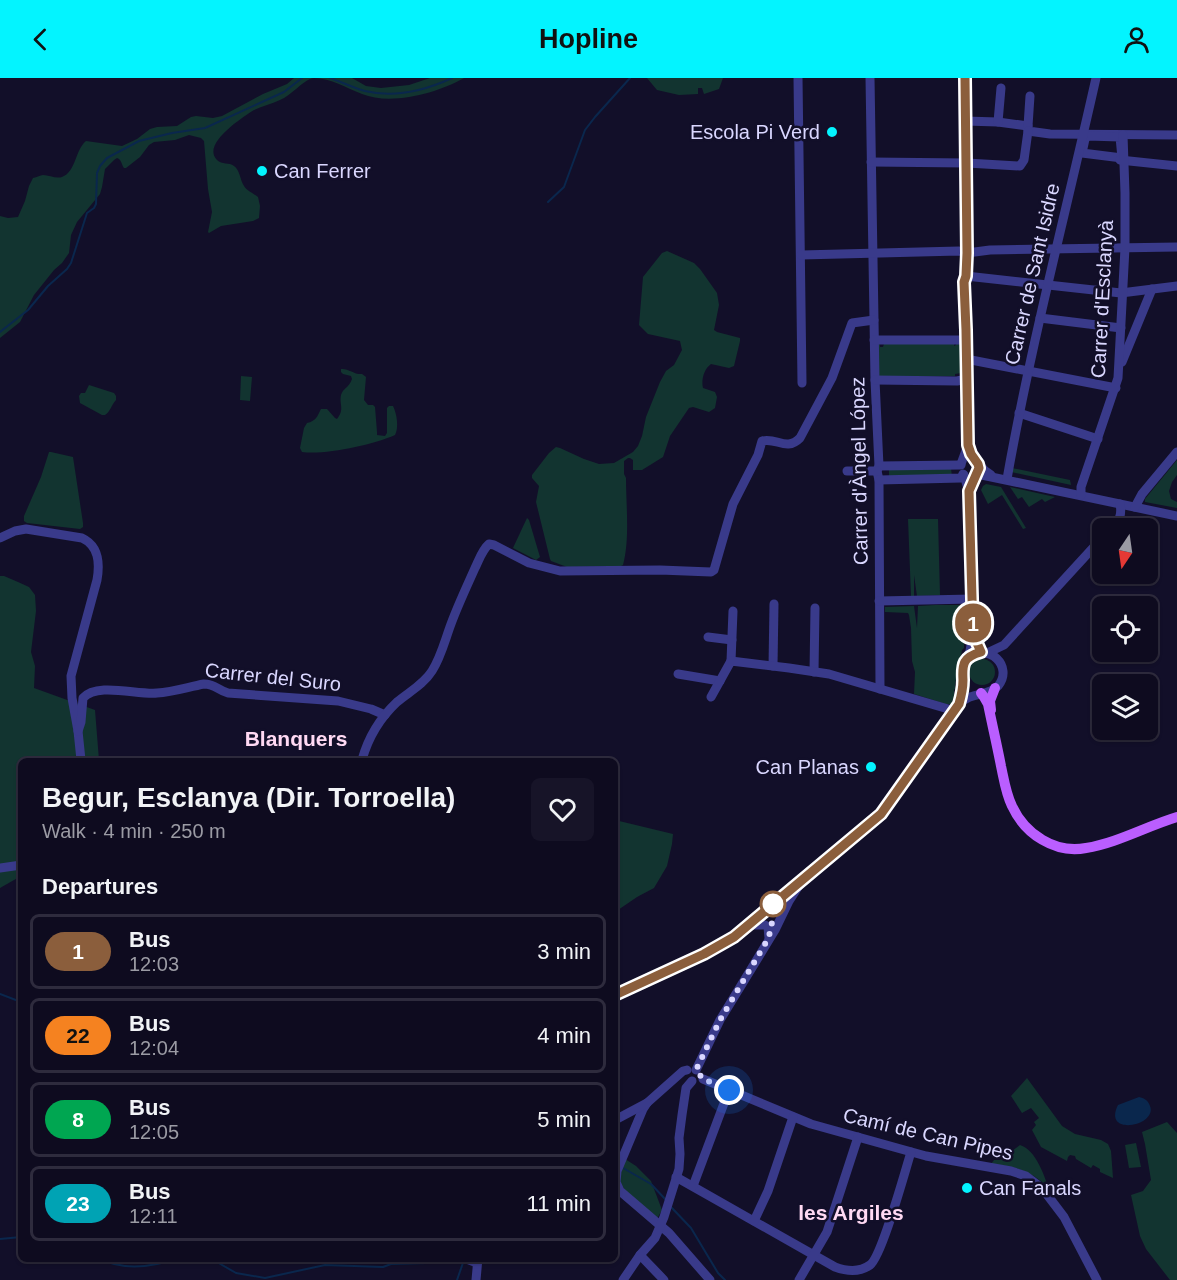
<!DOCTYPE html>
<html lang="en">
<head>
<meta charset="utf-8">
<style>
	body { margin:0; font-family:Helvetica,sans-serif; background:#171428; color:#f1f3f6; height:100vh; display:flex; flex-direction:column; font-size:22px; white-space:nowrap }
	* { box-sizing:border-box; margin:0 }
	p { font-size:20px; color:#9b9ba4 }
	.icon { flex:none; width:33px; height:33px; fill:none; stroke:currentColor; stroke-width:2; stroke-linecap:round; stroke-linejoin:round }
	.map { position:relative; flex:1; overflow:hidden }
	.details { position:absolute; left:18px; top:680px; width:600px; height:504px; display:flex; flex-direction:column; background:#0e0b1f; border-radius:9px; box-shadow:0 2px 4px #0004,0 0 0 2px #2e2b3d }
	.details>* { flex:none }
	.badge { padding:0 12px; border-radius:20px; font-size:21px; line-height:39px }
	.needle { width:39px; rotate:193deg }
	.controls { position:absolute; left:1092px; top:440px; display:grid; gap:12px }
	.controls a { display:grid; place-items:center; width:66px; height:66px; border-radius:9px; background:#0e0b1f; box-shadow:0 2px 4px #0004,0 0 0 2px #2e2b3d; font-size:30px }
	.you { position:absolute; width:30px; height:30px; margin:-15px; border:4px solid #fff; border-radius:50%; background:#1a73e8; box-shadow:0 0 0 9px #1a73e833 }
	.map>.badge { position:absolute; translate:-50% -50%; box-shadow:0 0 0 3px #fff }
	h2 { padding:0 24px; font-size:22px; line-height:54px }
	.round { display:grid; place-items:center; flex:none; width:63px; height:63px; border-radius:9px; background:#171428 }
	.headline { display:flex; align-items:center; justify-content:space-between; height:102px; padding:0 24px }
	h1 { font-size:28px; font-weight:700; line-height:45px }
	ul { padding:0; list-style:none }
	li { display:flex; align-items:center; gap:18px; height:75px; margin:0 12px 9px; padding:0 12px; border:3px solid #2e2b3d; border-radius:9px }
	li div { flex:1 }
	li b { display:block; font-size:22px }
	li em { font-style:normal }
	li .badge { min-width:66px; font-weight:700; text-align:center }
	header { display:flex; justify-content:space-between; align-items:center; height:78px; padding:0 24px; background:#03f4ff; color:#111; font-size:27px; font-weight:700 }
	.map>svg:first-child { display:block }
	.green { fill:#123430 }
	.water { fill:#0a274d }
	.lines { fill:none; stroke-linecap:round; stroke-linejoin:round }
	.stream { stroke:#0a274d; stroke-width:2 }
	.minor { stroke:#393a8a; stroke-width:9 }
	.major { stroke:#ba5eff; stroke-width:10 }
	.line-casing { stroke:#fff; stroke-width:14 }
	.line { stroke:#8b5e3c; stroke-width:9 }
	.walk { stroke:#dad7ff; stroke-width:6; stroke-dasharray:0 10.8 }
	.poi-dot { fill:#03f4ff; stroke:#120f29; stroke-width:2 }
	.stop-dot { fill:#fff; stroke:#8b5e3c; stroke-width:3 }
	.labels { text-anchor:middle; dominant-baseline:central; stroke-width:5; stroke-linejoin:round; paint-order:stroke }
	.poi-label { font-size:20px; fill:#dad7ff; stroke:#120f29; text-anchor:end }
	.street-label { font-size:20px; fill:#dad7ff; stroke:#120f29 }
	.neighbourhood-label { font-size:21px; font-weight:bold; fill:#ffd9f3; stroke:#120f29 }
</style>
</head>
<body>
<header><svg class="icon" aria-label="back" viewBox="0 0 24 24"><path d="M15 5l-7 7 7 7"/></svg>Hopline<svg class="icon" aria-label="person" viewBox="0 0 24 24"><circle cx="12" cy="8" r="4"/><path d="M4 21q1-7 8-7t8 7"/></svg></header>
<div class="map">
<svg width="1177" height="1202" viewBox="0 0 1177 1202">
	<rect width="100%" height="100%" fill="#120f29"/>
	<g class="green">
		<path d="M294,0H352L366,8L381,10L409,7L430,0H464C438,15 391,28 362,16C346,10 331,0 314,0C304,1 291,18 280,22C271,26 263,28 254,32C243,39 201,66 217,82C222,87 229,84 234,88C240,92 240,102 244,108C247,113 253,115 258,119L260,128L259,140L253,143L221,148L209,155L208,154L212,134L208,111L204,63L201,60L189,57L175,62L154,64L149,67L140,79L126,90H124C121,86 122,82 117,80L114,82L105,91L102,109L100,116L77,144L71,157L69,175L62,185L54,192L34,217L20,244L0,260V138L8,140L18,139L25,123L29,108L33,100C35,100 41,97 43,97C49,97 56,101 62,99C76,94 75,72 86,63L122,68L137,61L150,51L157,49L177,48L191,39L196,38L213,40L222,38L263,16L287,6Z"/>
		<path d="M647,0H723L719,11L704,16L702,10H698V16L679,17L657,12Z"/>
		<path d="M667,173L694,185L700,191L717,215L719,227L714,252L717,254L740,260V263L734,288L729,290L711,286C704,291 701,302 703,310L715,314L717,319L715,330L709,334L693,329L689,330L670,358L663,379L642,392H633V382L630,380H628L624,383V396L626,400C626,427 630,461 623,487L621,488L567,489L551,483L550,481L536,424L539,408L532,400V397L549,375L556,369L560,370L584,381L599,386L614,385L633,374L638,368L642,358L646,339L660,304L666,293L674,287L682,272L680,263L648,256L639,247L643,199L662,175Z"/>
		<path d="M954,264V268L956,267V264L961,266V295L955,296V298L879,299L877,267L880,266V269H883L884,266Z"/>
		<path d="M341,291C348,290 355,297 362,296L366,299L364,322L368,327H373L375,329L377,354V357L385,358L387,355V330L389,328H393C397,336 399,350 395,357C372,367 326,377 302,374L300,370L304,350L307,345C316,343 317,339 321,331H327L335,340L337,341C345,331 339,327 341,317C343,310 349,310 352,301L351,298L343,296L341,294Z"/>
		<path d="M241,298L252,299L250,323L240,322Z"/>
		<path d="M89,307L114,315L116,318V322C111,327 111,333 105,337H102L80,325L79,318L81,315H85Z"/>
		<path d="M49,374H51L73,379L83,445V449L80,451L27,445L24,443V438L41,399Z"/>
		<path d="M1177,382V397L1172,404L1169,413L1171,421L1177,424V430L1145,424V421Z"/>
		<path d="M951,390L952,399L889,400V391Z"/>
		<path d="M1012,390L1070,402L1071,407L1011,394Z"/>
		<path d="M986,406L1001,409L1026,450L1023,451L1002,417L988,426L981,412L983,408Z"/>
		<path d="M1010,409L1055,419L1045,424L1042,421L1029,429L1022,419L1018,421Z"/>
		<path d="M527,440L529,442L540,479L536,482L513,470Z"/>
		<path d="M908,441H938L940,517L917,518L914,497V518H911Z"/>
		<path d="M0,498H4L18,504L29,509L35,517L36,533L31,574L35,588L34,610L95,632L99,682H21V798L0,810Z"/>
		<path d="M935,527H964L965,529H968L964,556V570L962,572L955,607L956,612L954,611V615L955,618L952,624L954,626H946L914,616L915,594L912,583L911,550L909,537L908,535L885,534V529L914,528L917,550L918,528Z"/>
		<circle cx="982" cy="594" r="13"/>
		<path d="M615,742L673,756L672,766L667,788L654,810L637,819L618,832L615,838Z"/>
		<path d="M1027,1000L1062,1048L1075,1056L1101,1062L1108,1066L1111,1073L1113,1100L1100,1094V1091L1093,1087L1091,1090L1076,1081L1075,1078L1070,1077L1068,1079L1067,1083L1041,1069L1032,1052L1036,1047L1034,1044L1039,1040L1031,1030L1022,1035L1011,1018Z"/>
		<path d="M1167,1044L1177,1055V1202H1170L1146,1171L1140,1158L1131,1117L1143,1113L1151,1102L1145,1066L1142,1054Z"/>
		<path d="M1136,1065L1141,1089L1129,1090L1125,1067Z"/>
		<path d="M1020,1067C1036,1072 1044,1097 1049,1111C1033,1093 1014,1088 991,1086L994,1082H1000Z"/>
		<path d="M625,1081L636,1088L651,1103L662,1132L658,1139H657C645,1129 616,1112 619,1095C620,1091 623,1085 625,1081Z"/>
	</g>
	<path class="water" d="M1139,1019C1144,1020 1148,1022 1150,1028C1158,1048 1102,1059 1118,1027Z"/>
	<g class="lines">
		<g class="stream">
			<path d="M330,0C342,4 354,10 365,13C394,20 426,12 452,0"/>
			<path d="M548,124L564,109L585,52L595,39L630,0"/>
			<path d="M0,254L28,232L48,208L67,191L71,185L87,135L94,130L96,126L97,95L100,88L107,80L139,63L172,55L205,50L284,14L302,0"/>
			<path d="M0,916L21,924"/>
			<path d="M623,1090L651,1106L666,1122"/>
			<path d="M671,1129L691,1150L718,1195L725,1202"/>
			<path d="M0,1161L21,1159"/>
			<path d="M99,1180C123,1193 153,1189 178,1180"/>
			<path d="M210,1180L236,1195L265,1200L325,1187L383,1189L391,1186L427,1185L433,1183L434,1180"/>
			<path d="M457,1202L464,1182"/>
		</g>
		<g class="minor">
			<path d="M798,0L802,305"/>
			<path d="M870,0L875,302L879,388L877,393L879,402L880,611"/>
			<path d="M965,43L998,44L1028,48V53L1050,56L1177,57"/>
			<path d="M998,44L1001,10"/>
			<path d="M1028,48L1030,18"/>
			<path d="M1088,58L1120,59L1122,80L1082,75L1085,61Z"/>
			<path d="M1120,82L1177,88"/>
			<path d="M871,84L967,85L1020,88L1024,82L1028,53"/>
			<path d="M801,177L959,173L967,175L990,172L1177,169"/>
			<path d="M966,198L1121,215L1177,208"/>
			<path d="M1040,240L1121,250"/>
			<path d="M874,262H966"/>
			<path d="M966,281L1116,310"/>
			<path d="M1122,284L1152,211"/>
			<path d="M875,302L957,303L967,301"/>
			<path d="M1019,335L1098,361"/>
			<path d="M968,367C973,379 979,390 991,397"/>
			<path d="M961,386L968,367L966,252L964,204L966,198L967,175L965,0"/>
			<path d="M879,388L961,387"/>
			<path d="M847,393H877"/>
			<path d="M977,396L1177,438"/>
			<path d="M1007,401C1031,266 1066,134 1096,0"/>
			<path d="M879,402L961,400L963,396"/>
			<path d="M1081,417V409L1118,300L1125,170V115L1123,57"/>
			<path d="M1135,429L1142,416L1177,374"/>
			<path d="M1112,450C1120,442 1122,436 1120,426"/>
			<path d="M0,460L15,453L26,451L82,460C99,468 100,485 97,502L71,598L72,620L78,653L81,682"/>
			<path d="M879,523L972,521"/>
			<path d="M708,559L732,562"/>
			<path d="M987,575L1004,567L1102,460"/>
			<path d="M731,583L733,533"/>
			<path d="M773,588L774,526"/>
			<path d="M814,594L815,530"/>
			<path d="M678,596L720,603"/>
			<path d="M711,619L731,583L789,590L829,596L955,633"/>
			<path d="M960,625L962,608L961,595L963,587L970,573L973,556L971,421L964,397"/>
			<path d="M78,653L81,644L83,620C97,604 137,617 157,615C173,614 188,609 204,606C215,606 218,612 228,615L338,623L371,631L385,637"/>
			<path d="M362,682C368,660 380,640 397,624C409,614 424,606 432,593C441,579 445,562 451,546C458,527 467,508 475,490C479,482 482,472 489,466L494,467L529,485L560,493L660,492L711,494L714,492L733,426L758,377L762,363C777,359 786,374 800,360L832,300L852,245L874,242"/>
			<path d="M0,790L21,787"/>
			<path d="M746,849L754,847H765L768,849L769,860"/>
			<path d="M615,917L704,877L734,859L881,736L959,626C972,613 988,619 998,608C1014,589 989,563 967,581"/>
			<path d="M696,992L720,942L775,852L789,823L798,809"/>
			<path d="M703,1001L811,1046L926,1078L1011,1093L1026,1098L1042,1110L1064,1139L1097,1202"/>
			<path d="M647,1025L643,1031L617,1093L616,1104L620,1113L669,1155L710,1202"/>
			<path d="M615,1042L647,1025L683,993L687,992"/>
			<path d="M676,1099L835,1189C846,1193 859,1195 870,1187C882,1178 905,1093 911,1074"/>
			<path d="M693,1108L729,1012"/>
			<path d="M754,1143L768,1113L793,1039"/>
			<path d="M640,1177L664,1202"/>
			<path d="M464,1180L477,1185"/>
			<path d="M476,1202L478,1180"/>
			<path d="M623,1202L640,1177L655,1160L664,1139L679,1091L680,1076L679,1060L682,1037L686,1010L692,1003"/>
			<path d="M799,1202L827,1154L858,1059"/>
		</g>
		<g class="major">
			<path d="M981,615L984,619L988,626C992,646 997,667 1001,688C1004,702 1006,716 1012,728C1025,756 1055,776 1086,770C1117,765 1147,748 1177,739"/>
			<path d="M991,632L990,623L995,610"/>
		</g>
	</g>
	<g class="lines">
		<g class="line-casing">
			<path id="line" d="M615,917L704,876L734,859L881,736L959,626C961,619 963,610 963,602C962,586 963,579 981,574L973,556L969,413L979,390L978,386L971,376L968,367L966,252L964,204L966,198L967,175L965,0"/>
		</g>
		<use href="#line" class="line"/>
		<path class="walk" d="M729,1012L703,1001L696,992L720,942L768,861C773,846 772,832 781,819L773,826"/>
	</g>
	<g class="poi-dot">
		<circle cx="832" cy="54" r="6"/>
		<circle cx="262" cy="93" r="6"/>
		<circle cx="871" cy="689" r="6"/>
		<circle cx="967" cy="1110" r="6"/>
	</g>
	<circle class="stop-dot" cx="773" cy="826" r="12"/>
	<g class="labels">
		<g class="poi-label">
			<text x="820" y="54">Escola Pi Verd</text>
			<text x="274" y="93" text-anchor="start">Can Ferrer</text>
			<text x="859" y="689">Can Planas</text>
			<text x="979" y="1110" text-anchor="start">Can Fanals</text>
		</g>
		<g class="street-label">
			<text transform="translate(1032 196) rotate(-77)">Carrer de Sant Isidre</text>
			<text transform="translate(1102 221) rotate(-87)">Carrer d'Esclanyà</text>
			<text transform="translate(859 393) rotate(-91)">Carrer d'Àngel López</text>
			<text transform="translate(273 599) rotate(6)">Carrer del Suro</text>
			<text transform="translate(928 1056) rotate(13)">Camí de Can Pipes</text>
		</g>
		<g class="neighbourhood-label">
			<text x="296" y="660">Blanquers</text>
			<text x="851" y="1134">les Argiles</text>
		</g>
	</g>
</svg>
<div class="controls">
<a><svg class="needle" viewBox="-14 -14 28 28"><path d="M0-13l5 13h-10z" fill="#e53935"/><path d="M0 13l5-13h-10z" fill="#9b9ba4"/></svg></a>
<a><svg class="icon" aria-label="locate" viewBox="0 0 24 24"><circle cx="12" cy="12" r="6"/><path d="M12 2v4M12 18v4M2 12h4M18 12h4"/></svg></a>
<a><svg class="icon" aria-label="layers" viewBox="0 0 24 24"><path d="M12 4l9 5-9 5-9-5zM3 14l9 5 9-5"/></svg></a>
</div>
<div class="you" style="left:729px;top:1012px"></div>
<b class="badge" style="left:973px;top:545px;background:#8b5e3c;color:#fff">1</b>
<section class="details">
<div class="headline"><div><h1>Begur, Esclanya (Dir. Torroella)</h1><p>Walk · 4 min · 250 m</p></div><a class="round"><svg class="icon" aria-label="heart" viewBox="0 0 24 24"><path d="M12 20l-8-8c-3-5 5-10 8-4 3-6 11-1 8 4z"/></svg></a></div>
<h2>Departures</h2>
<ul>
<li><span class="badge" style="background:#8b5e3c;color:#fff">1</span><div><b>Bus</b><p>12:03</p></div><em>3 min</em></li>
<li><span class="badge" style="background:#f58220;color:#111">22</span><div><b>Bus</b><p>12:04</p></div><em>4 min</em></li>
<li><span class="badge" style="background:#00a651;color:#fff">8</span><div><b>Bus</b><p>12:05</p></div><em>5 min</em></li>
<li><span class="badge" style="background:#00a3b4;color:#fff">23</span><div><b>Bus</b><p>12:11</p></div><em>11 min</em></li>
</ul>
</section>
</div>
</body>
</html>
